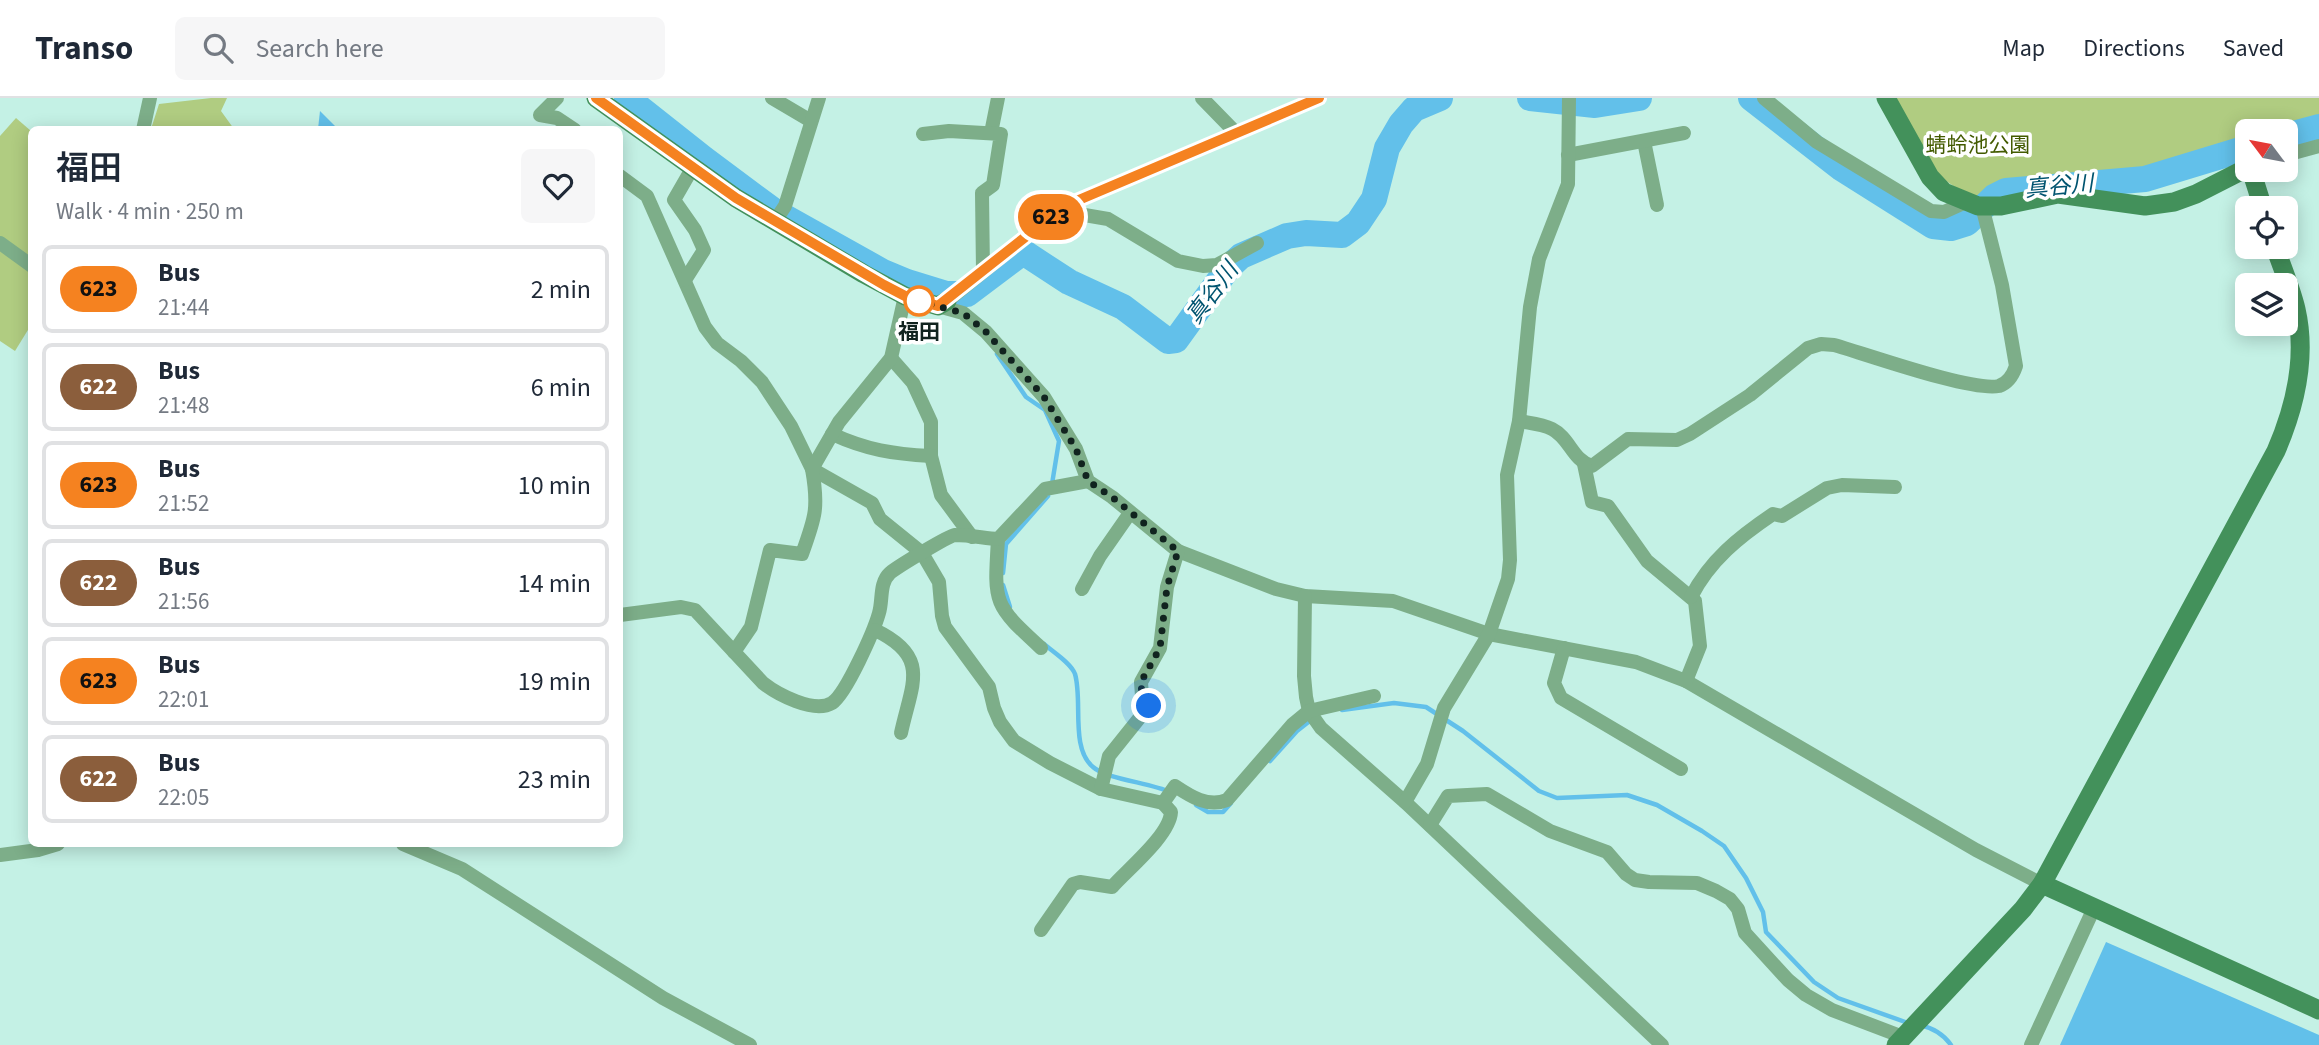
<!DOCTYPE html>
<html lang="en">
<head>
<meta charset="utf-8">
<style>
	body { margin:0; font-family:"Source Sans 3","Noto Sans JP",sans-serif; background:#f6f6f7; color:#1f2937; height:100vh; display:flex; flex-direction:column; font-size:26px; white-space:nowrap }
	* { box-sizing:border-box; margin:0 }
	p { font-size:23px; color:#747a83 }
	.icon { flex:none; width:38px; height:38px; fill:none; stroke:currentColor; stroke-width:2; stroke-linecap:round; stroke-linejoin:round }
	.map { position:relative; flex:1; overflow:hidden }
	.panel { position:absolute; left:28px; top:28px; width:595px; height:721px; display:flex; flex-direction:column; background:#fff; border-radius:10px; box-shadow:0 4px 18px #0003 }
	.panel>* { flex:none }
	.badge { padding:0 14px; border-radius:23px; font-size:24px; line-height:46px }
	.needle { width:46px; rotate:302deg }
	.controls { position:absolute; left:2235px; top:21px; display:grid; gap:14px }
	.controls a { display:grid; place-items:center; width:63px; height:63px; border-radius:10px; background:#fff; box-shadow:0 4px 18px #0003; font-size:35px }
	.you { position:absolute; width:35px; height:35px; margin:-18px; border:5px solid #fff; border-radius:50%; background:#1a73e8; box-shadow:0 0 0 10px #1a73e833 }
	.map>.badge { position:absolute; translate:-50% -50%; box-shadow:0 0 0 4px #fff }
	.round { display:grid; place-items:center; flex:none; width:74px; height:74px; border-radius:10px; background:#f6f6f7 }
	.head { display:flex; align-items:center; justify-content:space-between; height:119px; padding:0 28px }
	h1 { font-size:33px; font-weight:600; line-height:52px }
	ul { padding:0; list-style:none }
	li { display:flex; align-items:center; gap:21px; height:88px; margin:0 14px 10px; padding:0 14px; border:4px solid #e0e1e3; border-radius:10px }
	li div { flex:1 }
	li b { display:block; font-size:26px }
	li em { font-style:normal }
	li .badge { min-width:77px; font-weight:700; text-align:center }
	header { display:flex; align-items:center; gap:42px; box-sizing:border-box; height:98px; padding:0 35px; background:#fff; border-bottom:2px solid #e0e1e3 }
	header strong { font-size:33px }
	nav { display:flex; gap:38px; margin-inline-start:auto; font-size:24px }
	.search { width:490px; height:63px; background:#f6f6f7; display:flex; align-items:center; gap:18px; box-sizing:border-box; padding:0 24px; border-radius:10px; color:#747a83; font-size:26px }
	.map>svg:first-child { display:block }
	.green { fill:#b0cc81 }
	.water { fill:#62c0ea }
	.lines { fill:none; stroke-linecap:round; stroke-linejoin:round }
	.stream { stroke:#62c0ea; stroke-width:4.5 }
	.river { stroke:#62c0ea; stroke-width:26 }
	.street { stroke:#7dae89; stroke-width:14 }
	.secondary { stroke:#43915b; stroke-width:19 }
	.line-casing { stroke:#fff; stroke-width:16 }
	.line { stroke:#f58220; stroke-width:10 }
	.walk { stroke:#11231f; stroke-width:7; stroke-dasharray:0 12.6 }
	.stop-dot { fill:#fff; stroke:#f58220; stroke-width:3.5 }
	.labels { text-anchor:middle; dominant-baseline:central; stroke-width:7; stroke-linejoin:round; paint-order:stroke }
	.park-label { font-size:21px; fill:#435b01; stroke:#fff }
	.stop-label { font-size:21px; font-weight:bold; fill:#11231f; stroke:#fff }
	.water-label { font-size:23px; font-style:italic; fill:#005470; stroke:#fff }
</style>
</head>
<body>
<header>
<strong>Transo</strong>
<div class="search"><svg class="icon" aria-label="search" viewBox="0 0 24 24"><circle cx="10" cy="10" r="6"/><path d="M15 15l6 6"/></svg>Search here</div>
<nav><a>Map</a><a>Directions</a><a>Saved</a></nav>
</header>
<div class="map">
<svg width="2319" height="947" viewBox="0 0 2319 947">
	<rect width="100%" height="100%" fill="#c4f1e5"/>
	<g class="green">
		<path d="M211,0H227L221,13L234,31H151L159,6Z"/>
		<path d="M1894,0H2319V24L2286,34L2247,33V46L2142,76L2019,84L2005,87L1984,100C1966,96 1950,88 1937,75Z"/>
		<path d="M16,20L31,33V227L15,253L0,243V38Z"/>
	</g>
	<g class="water">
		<path d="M320,13L338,31H318Z"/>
		<path d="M2106,844L2319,937V947H2060Z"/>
	</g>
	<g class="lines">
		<g class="stream">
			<path d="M997,256L1026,299L1045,312L1059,343L1052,386"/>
			<path d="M1003,475L1006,446L1048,398"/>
			<path d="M1003,487L1010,509"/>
			<path d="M1044,546C1053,554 1071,565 1075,576C1083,603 1070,650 1093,669C1106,681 1151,685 1170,694"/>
			<path d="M1342,612L1394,605L1426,609L1463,633L1539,693L1557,700L1627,697L1657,707L1702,733L1724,748L1746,780L1763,814L1766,834L1814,884L1838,900L1908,925"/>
			<path d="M1270,663L1297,633L1311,622"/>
			<path d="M1196,707L1208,714H1223L1231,705"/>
			<path d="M1920,927C1933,930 1944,937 1951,947"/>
		</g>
		<g class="river">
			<path d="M627,0L704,61L774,113L883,174L907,184L946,196H967L1023,154L1069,184L1123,209L1168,243L1176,242L1228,170L1241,158L1287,138L1306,135L1342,137L1358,125L1374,101L1387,50L1401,26L1414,11L1440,0"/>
			<path d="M1530,0L1595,7L1639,0"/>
			<path d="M1751,0L1841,70L1933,128L1951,130L1967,125L1994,99L2006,93L2145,81L2247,50"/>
			<path d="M2286,38L2319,29"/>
		</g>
		<g class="street">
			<path d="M557,0L540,17L557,20L575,32"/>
			<path d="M772,0L811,23"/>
			<path d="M1202,0L1236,35"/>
			<path d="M1764,0L1817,44L1931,113L1944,114L1966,104"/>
			<path d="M143,32L150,0"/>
			<path d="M991,35L998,0"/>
			<path d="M923,36L949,33L1001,36L993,87L982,95L983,173"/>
			<path d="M1644,43L1657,107"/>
			<path d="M1568,57L1684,35"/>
			<path d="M2286,57L2319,48"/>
			<path d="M620,78L647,98L705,229L717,245L741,263L762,284L791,328L812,371L872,405L880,421L922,455L939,484L942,518L945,529L989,589L994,610L1000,624L1014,643L1050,665L1101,691L1163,705"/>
			<path d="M1061,113L1108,121L1178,163L1203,168L1217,167L1257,145"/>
			<path d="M775,123L785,108L819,0"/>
			<path d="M0,145L32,168"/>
			<path d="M685,182L704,152L695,132L674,102L693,69"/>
			<path d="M947,203L1052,118L1074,104L1318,0"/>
			<path d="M938,208L963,215L986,234L1044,299L1076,351L1088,383L1112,399L1178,453L1276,491L1305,498L1393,503L1489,536L1636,564L1686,583L1976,752L2042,786"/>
			<path d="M891,260L913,285L931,324V358L941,397L972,439"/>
			<path d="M1519,323C1529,325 1542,326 1552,331C1570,340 1572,362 1592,368L1628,341L1677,342L1690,336L1750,297L1808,250L1821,246L1834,247C1866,256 1972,294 1999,288C2008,285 2013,277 2016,268L2002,187L1982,108"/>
			<path d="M832,336C867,352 893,356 931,358"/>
			<path d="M1584,366L1592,404L1608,408L1647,463L1695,503L1700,548L1686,583"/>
			<path d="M998,441C994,506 993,506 1041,550"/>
			<path d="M1082,491L1100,458L1130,415"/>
			<path d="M1305,498L1304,578L1306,599L1309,613L1321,630L1405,704L1662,947"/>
			<path d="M1691,499C1710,462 1739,439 1773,416L1782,418L1827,390L1842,387L1895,389"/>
			<path d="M620,517L681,509L695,512L763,585C777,596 814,616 832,605C846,596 874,533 879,515C883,502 879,485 890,475C897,469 948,438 955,437C969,437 984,440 998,441L1045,391L1088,383"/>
			<path d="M875,532C932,559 911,587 901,635"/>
			<path d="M1564,550L1554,585L1561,600L1681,671"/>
			<path d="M734,554L751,529L770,452L802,456C815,420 819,410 812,371L839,324L891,260L905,198"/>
			<path d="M1101,691L1109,658L1149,608L1142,598L1141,584L1160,550L1167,489L1178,453"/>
			<path d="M1405,704L1427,666L1444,610L1489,536L1508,481L1510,462L1507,377L1519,323L1530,209L1539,161L1568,86L1569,0"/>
			<path d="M1430,727L1448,698L1487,696L1550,733L1607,754L1626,776L1635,782L1649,784L1697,785L1716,793L1730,801L1738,811L1745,835L1788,882L1806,897L1832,912L1903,939"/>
			<path d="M403,746L462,771L663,900L750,947"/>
			<path d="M0,757L38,752L58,746"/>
			<path d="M1041,832L1073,786L1080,784L1112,789C1128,771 1170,737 1171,714L1163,705L1175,688C1190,698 1208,710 1227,702L1292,627L1309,613L1374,598"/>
			<path d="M2031,947L2094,810"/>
		</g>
		<g class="secondary">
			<path d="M596,0L736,100L864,176L905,198L938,208L947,203"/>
			<path d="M1886,0L1930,79L1944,94L1978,108H2001L2058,96L2145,108L2174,104L2196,96L2247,70"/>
			<path d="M2251,72L2263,110"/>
			<path d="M2042,786L2319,912"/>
			<path d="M1896,947L2023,811L2042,786L2276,353C2295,309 2307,259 2296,211C2291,190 2282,169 2275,149"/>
		</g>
	</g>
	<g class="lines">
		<g class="line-casing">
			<path id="line" d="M596,0L736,100L884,187L905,198L938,208L1052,118L1074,104L1319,0"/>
		</g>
		<use href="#line" class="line"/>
		<path class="walk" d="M919,203L963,215L986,234L1044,299L1076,351L1088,383L1112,399L1178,453L1167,489L1160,550L1141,584L1142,598L1149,608"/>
	</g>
	<circle class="stop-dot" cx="919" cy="203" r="14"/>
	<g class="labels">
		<g class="park-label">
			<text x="1978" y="47">蜻蛉池公園</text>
		</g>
		<g class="stop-label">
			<text x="919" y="234">福田</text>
		</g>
		<g class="water-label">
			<text transform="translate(2059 88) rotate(-5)">真谷川</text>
			<text transform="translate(1212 195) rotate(-53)">真谷川</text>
		</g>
	</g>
</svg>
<div class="controls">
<a><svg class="needle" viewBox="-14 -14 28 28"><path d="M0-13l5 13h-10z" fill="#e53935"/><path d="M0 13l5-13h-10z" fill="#747a83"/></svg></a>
<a><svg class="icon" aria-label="locate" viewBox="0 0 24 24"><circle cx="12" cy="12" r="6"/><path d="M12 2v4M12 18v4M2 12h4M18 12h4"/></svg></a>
<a><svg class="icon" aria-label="layers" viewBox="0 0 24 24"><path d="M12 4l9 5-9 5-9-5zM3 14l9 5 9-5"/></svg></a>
</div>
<div class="you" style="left:1149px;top:608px"></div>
<b class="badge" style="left:1051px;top:119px;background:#f58220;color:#111">623</b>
<section class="panel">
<div class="head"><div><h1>福田</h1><p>Walk · 4 min · 250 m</p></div><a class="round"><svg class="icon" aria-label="heart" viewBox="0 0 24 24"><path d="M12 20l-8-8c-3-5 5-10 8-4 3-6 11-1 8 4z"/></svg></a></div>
<ul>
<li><span class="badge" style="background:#f58220;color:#111">623</span><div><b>Bus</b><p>21:44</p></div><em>2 min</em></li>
<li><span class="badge" style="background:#8b5e3c;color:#fff">622</span><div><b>Bus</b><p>21:48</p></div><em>6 min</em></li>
<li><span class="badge" style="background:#f58220;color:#111">623</span><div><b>Bus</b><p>21:52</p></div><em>10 min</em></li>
<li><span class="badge" style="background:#8b5e3c;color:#fff">622</span><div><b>Bus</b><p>21:56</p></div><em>14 min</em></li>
<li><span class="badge" style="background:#f58220;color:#111">623</span><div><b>Bus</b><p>22:01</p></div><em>19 min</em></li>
<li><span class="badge" style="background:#8b5e3c;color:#fff">622</span><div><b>Bus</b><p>22:05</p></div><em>23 min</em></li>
</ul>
</section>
</div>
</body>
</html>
